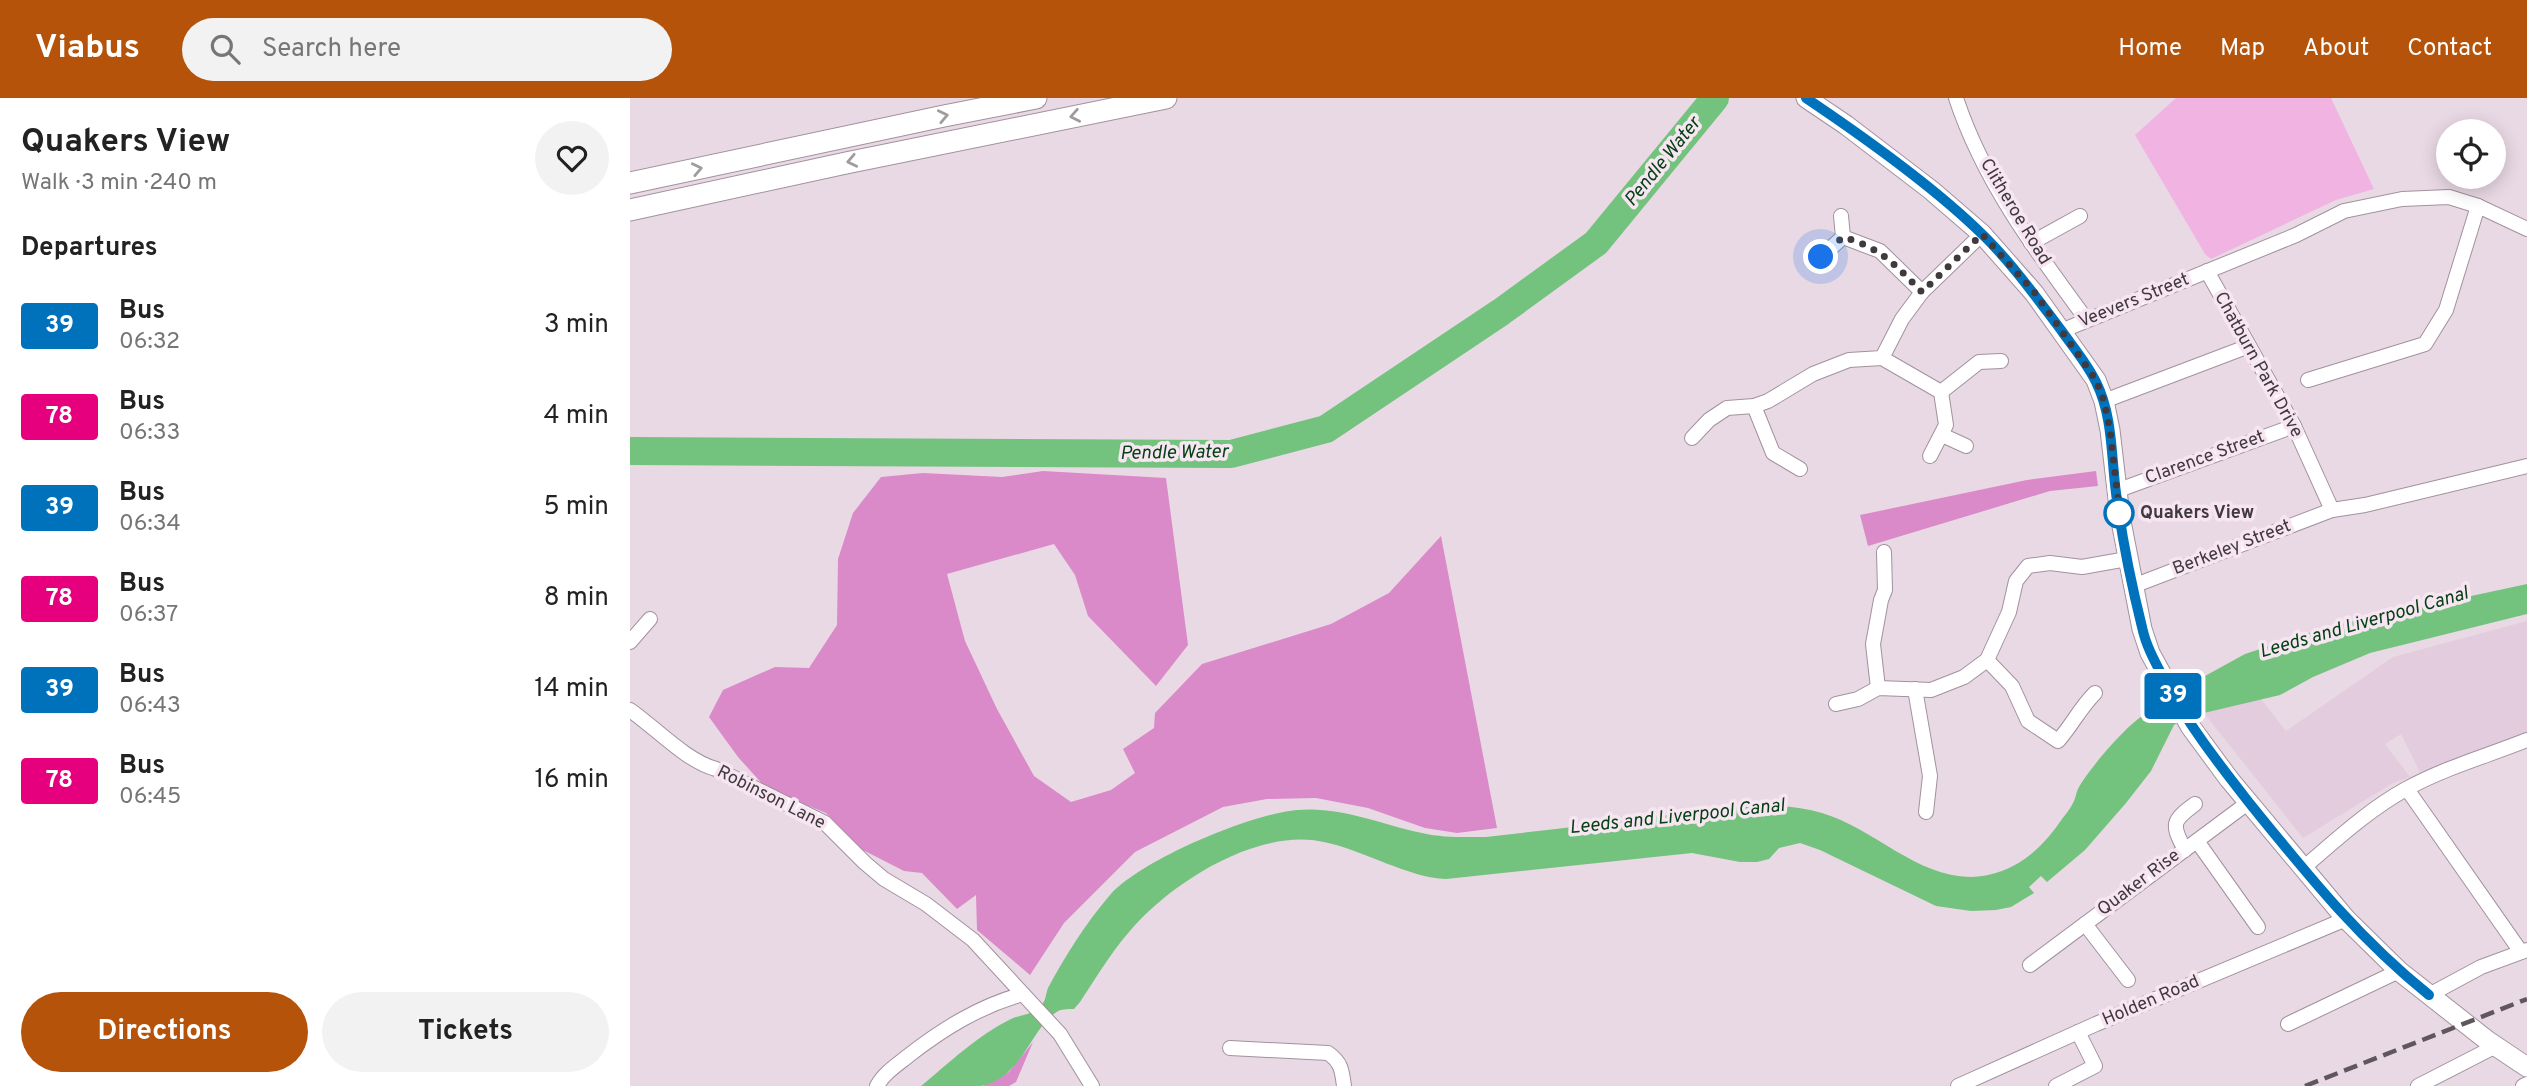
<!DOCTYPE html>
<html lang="en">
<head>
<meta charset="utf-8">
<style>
	body { margin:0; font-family:Overpass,sans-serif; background:#f2f2f2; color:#222; height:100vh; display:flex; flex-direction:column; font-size:26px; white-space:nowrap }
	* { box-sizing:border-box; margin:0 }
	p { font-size:23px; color:#767676 }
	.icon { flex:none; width:38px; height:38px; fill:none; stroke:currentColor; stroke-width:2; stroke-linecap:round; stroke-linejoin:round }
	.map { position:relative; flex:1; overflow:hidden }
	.side { display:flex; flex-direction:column; background:#fff; width:630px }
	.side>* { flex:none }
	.badge { padding:0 14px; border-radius:5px; font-size:24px; line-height:46px }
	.controls { position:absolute; left:1806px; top:21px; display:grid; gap:14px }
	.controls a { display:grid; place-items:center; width:70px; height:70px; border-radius:50%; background:#fff; box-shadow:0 4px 18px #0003; font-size:35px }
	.you { position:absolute; width:35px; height:35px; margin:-18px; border:5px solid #fff; border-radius:50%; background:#1a73e8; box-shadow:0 0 0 10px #1a73e833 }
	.map>.badge { position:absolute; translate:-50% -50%; box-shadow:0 0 0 4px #fff }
	h2 { padding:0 21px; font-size:26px; line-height:63px }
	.round { display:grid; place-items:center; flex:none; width:74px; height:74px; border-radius:37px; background:#f2f2f2 }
	.summary { display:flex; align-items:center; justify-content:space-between; height:119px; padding:0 21px }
	h1 { font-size:33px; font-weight:700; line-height:52px }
	.action { display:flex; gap:14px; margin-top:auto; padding:14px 21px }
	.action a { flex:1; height:80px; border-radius:42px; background:#b45309; color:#fff; font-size:28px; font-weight:700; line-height:80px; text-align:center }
	.action a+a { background:#f2f2f2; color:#222 }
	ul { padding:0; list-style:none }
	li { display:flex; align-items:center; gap:21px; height:91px; padding:0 21px }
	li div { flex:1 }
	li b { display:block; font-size:26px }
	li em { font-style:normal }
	li .badge { min-width:77px; font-weight:700; text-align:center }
	header { display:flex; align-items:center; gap:42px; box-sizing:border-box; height:98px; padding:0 35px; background:#b45309; color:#fff }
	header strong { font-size:33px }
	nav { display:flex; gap:38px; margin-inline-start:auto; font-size:24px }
	.search { width:490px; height:63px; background:#f2f2f2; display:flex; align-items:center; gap:18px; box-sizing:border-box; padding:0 24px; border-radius:38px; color:#767676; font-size:26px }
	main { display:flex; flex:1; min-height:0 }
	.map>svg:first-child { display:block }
	.built { fill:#e3ccdd }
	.green { fill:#f1b4e2 }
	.forest { fill:#da8ac8 }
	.water { fill:#73c27e }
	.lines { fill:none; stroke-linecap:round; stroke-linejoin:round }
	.river { stroke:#73c27e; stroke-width:28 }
	.minor-casing { stroke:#a1929d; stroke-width:16 }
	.major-casing { stroke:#a1929d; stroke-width:21 }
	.highway-casing { stroke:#a1929d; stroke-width:23 }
	.minor { stroke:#fff; stroke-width:14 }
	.major { stroke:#fff; stroke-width:19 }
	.highway { stroke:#fff; stroke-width:21 }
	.rail { stroke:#60575e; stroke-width:4.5; stroke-dasharray:14 7; stroke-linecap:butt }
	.oneway { stroke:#a09c9e }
	.line-casing { stroke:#fff; stroke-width:16 }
	.line { stroke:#0072bc; stroke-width:10 }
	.walk { stroke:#40393e; stroke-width:7; stroke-dasharray:0 12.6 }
	.stop-dot { fill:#fff; stroke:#0072bc; stroke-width:3.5 }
	.labels { text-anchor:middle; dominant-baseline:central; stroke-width:7; stroke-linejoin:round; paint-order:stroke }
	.street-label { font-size:18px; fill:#40393e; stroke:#f7e6f2 }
	.stop-label { font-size:18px; font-weight:bold; fill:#40393e; stroke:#f7e6f2; text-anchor:start }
	.water-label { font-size:19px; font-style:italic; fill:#054115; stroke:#f7e6f2 }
</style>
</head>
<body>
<header>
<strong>Viabus</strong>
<div class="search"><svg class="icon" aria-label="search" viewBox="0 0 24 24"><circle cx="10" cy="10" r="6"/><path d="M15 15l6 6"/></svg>Search here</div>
<nav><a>Home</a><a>Map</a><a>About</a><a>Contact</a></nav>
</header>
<main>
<section class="side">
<div class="summary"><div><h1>Quakers View</h1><p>Walk · 3 min · 240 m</p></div><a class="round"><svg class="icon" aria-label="heart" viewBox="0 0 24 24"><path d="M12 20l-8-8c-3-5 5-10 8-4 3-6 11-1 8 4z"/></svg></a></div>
<h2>Departures</h2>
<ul>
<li><span class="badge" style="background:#0072bc;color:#fff">39</span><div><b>Bus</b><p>06:32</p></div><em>3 min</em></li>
<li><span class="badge" style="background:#e6007e;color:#fff">78</span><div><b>Bus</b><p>06:33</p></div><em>4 min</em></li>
<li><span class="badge" style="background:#0072bc;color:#fff">39</span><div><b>Bus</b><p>06:34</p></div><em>5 min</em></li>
<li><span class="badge" style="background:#e6007e;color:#fff">78</span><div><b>Bus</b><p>06:37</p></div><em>8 min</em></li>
<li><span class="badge" style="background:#0072bc;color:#fff">39</span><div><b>Bus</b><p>06:43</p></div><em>14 min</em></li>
<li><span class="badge" style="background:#e6007e;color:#fff">78</span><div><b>Bus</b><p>06:45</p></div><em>16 min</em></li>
</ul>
<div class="action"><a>Directions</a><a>Tickets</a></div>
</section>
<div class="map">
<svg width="1897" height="988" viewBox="0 0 1897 988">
	<rect width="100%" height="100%" fill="#e9d9e5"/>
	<path class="built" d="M1897,523V636L1790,674L1771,636L1755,646L1780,679L1763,685L1673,740L1574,615L1631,601L1656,633L1763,559Z"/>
	<path class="green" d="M1546,0H1701L1744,91L1706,102L1581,161L1575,156L1505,37Z"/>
	<g class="forest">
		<path d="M413,373L536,380L558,547L526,588L458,518L445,477L424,446L317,476L335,543L367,611L404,678L441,704L481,692L505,675L493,651L524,630L525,615L572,566L701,526L759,495L811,438L867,730L827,735L795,730L738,710L686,700L637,701L593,709L505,754L434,825L400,877L347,832L346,797L327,811L292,775L274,773L231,751L196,715L137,691L108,659L79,619L93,592L145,569L179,570L207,527L208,461L223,415L251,379L293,375L372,379Z"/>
		<path d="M1466,373L1468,388L1420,393L1238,448L1230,417L1397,382Z"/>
		<path d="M403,944L386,984L379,988H353L379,974Z"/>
	</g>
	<path class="water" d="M1897,486V516L1740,555L1683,579L1650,597L1574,615L1565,613L1544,627L1521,673L1496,705L1455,752L1417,784L1411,778L1399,789L1404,795L1381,809L1366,812L1341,813L1306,808L1190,752L1170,745L1149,750L1139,761L1127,764H1110L1062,755L816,781C779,780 733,752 694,744C628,729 540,785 499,834C480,856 466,880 450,904L444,911C440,911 433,911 428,913C400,930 393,980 351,988C333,988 310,988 291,988C319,965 348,937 381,921C392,916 406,917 413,905C416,901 416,895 418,890C435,858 456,825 480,797C511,762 620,716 667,712C710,708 750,726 792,735C813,740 834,739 856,739C908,733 961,727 1014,720C1069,713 1137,699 1192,715C1256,734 1309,806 1383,768C1403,758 1420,739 1432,721C1436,716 1441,710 1444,703C1446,699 1446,694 1449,689C1460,670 1505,615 1526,611C1530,610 1533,612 1537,612L1559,599L1564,589L1575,578L1615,556L1697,529Z"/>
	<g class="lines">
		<path class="river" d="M0,353L601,356L696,331L871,214L966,145L1085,0"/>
		<g class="minor-casing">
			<g id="minor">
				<path d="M1326,0C1353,82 1405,152 1456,221"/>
				<path d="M1211,118L1213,139L1250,153L1292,194"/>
				<path d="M1401,145L1450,118"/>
				<path d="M1191,159L1213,139"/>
				<path d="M1577,173L1664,328L1702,412"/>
				<path d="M1431,233L1666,137L1714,113L1772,101L1819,99L1848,108L1897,131"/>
				<path d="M1252,260L1311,294L1316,327L1300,358"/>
				<path d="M1678,282L1795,246L1816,212L1848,108"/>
				<path d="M1311,294L1349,264L1371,263"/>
				<path d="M1474,303L1619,248"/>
				<path d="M1124,308L1143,355L1170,371"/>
				<path d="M1312,337L1336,348"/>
				<path d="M1062,340L1079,322L1097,310L1124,308L1138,303L1183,276L1219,262L1252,260L1272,221L1292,194L1352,136"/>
				<path d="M1486,393L1664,328"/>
				<path d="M1503,488L1702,412L1735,407L1897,368"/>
				<path d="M0,544L20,521"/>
				<path d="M1357,562L1382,588L1398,623L1428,643C1442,627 1450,610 1465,595"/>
				<path d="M1248,590L1243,546L1251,502L1255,492L1254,454"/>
				<path d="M1285,591L1300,678L1296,714"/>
				<path d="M1206,606L1228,601L1248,590L1301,592L1334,579L1357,562L1379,514L1386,483L1398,468L1420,465L1452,469L1497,461"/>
				<path d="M0,612C26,630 56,663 86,671L195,725L235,765L254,781L296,806L343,842L430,936L462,988"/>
				<path d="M1777,691L1891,854"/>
				<path d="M1567,743L1628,829"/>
				<path d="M1555,752C1541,726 1542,723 1565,706"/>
				<path d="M1672,771C1705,743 1738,712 1776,691C1814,670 1857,658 1897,642"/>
				<path d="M1455,826L1498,882"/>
				<path d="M1400,867L1619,704"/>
				<path d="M1799,897L1851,869L1897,852"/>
				<path d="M1658,926L1769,873"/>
				<path d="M600,950L698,955C711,964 712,972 714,988"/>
				<path d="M247,988C254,975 267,967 278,958C314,930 350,908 393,896"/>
				<path d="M1328,988L1466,926L1716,821"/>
				<path d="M1426,988L1465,968L1448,934"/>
				<path d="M1788,988L1866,948"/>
				<path d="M1893,988L1897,986"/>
			</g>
		</g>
		<g class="major-casing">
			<path id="major" d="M1176,0L1216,27L1301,92L1352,136L1404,195L1466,282L1474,303L1480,332L1490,418L1512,531L1520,555L1560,628L1599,681L1716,821L1769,873L1858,943L1897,969"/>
		</g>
		<g class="highway-casing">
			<g id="highway">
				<path d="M0,85L314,18L406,0"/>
				<path d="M0,112L216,65L536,0"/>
			</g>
		</g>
		<use href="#minor" class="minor"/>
		<use href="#major" class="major"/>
		<use href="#highway" class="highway"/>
		<path class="rail" d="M1675,988L1897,901"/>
	</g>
	<defs><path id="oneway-chevron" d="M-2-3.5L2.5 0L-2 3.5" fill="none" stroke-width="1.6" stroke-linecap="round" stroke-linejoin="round" transform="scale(1.75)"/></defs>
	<g class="oneway">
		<use href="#oneway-chevron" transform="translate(313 18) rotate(-12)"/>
		<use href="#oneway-chevron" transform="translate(445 18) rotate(169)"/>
		<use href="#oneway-chevron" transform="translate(222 63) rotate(168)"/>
		<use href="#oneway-chevron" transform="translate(67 71) rotate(-12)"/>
	</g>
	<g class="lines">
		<g class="line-casing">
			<path id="line" d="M1176,0C1234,39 1302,87 1352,136C1381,164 1406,199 1431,232C1443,249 1457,265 1466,284C1483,318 1481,358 1486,395C1492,440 1501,485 1512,529C1516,548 1525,564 1534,581C1558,627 1589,666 1621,707C1678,777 1728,840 1799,897"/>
		</g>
		<use href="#line" class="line"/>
		<path class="walk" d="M1191,159L1213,139C1253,151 1264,166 1292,194L1352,136L1405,195L1466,282L1474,303L1480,332L1490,418L1489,415"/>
	</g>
	<circle class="stop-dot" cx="1489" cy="415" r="14"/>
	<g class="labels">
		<g class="street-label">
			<text transform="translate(1385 114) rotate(59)">Clitheroe Road</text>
			<text transform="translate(1504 203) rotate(-22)">Veevers Street</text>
			<text transform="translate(1628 267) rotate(61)">Chatburn Park Drive</text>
			<text transform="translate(1575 360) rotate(-20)">Clarence Street</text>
			<text transform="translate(1602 450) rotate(-21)">Berkeley Street</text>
			<text transform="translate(141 700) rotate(27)">Robinson Lane</text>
			<text transform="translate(1509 785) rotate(-37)">Quaker Rise</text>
			<text transform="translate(1521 903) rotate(-23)">Holden Road</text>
		</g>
		<g class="stop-label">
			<text x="1510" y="415">Quakers View</text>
		</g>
		<g class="water-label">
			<text transform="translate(1033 64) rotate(-51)">Pendle Water</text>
			<text transform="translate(544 355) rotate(-1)">Pendle Water</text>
			<text transform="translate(1734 525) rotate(-16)">Leeds and Liverpool Canal</text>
			<text transform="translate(1047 719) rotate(-6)">Leeds and Liverpool Canal</text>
		</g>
	</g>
</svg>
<div class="controls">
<a><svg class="icon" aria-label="locate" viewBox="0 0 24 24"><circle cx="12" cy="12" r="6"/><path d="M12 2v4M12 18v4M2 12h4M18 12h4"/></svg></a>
</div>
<div class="you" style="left:1191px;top:159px"></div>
<b class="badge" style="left:1543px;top:598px;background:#0072bc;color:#fff">39</b>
</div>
</main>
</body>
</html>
